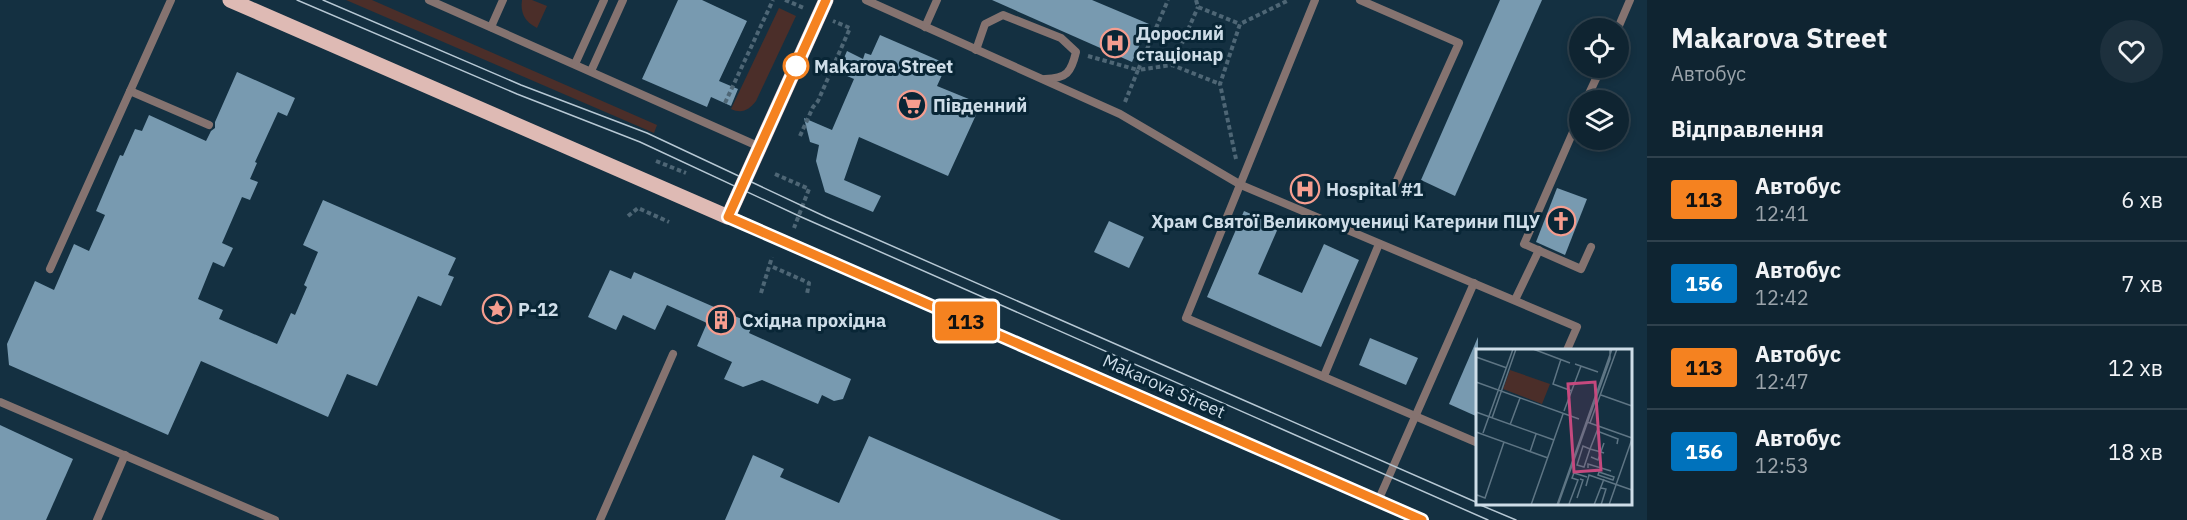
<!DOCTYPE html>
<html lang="uk">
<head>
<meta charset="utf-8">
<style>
	body { margin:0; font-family:"IBM Plex Sans",sans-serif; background:#1d303d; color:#f1f3f6; height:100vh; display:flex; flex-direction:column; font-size:22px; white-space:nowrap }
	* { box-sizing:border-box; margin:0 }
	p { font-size:20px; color:#9ba4ab }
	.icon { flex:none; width:33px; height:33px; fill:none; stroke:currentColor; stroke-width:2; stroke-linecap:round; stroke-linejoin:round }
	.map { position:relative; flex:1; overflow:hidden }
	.details { display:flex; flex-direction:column; background:#0f2431; width:540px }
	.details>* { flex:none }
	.badge { padding:0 12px; border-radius:4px; font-size:21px; line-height:39px }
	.tools { position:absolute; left:1569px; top:18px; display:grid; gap:12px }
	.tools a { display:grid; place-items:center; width:60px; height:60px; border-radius:50%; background:#0f2431; box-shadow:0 3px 9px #0003,0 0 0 2px #2f414d; font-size:30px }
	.map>.badge { position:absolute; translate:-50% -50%; box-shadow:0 0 0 3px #fff }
	h2 { padding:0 24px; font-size:22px; line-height:54px }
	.round { display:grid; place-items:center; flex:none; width:63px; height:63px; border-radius:32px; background:#1d303d }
	.head { display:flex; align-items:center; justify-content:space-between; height:102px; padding:0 24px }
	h1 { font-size:28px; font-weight:700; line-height:45px }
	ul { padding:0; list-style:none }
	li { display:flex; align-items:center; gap:18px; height:84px; padding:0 24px; border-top:2px solid #2f414d }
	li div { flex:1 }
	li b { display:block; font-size:22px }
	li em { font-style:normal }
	li .badge { min-width:66px; font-weight:700; text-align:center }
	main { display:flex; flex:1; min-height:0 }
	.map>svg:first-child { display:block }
	.green { fill:#4b2e29 }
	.building { fill:#789ab0 }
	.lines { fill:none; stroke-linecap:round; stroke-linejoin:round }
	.path { stroke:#4e6675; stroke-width:4; stroke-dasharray:4.5 3; stroke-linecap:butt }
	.lane { stroke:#857370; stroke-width:8 }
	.secondary { stroke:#b79b97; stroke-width:12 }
	.primary { stroke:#debab4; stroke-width:15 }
	.tram { stroke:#b7c8d4; stroke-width:1.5 }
	.line-casing { stroke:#fff; stroke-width:14 }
	.line { stroke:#f58220; stroke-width:9 }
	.stop-dot { fill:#fff; stroke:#f58220; stroke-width:3 }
	.labels { text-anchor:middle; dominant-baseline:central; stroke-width:6; stroke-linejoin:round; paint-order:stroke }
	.poi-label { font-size:18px; font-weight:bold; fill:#cedde8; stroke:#092636; text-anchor:start }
	.stop-label { font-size:18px; font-weight:bold; fill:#cedde8; stroke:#092636; text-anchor:start }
	.street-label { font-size:18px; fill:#cedde8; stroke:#092636 }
	.inset-road { fill:none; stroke:#5e7584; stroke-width:1.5 }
	.view { fill:#c5497e; fill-opacity:0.15; stroke:#c5497e; stroke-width:3 }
	.inset-edge { fill:none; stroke:#cedde8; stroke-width:3 }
</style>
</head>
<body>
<main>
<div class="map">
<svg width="1647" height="520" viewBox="0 0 1647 520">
	<rect width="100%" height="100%" fill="#143041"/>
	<g class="green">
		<path d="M346,0H372L657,125L654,133Z"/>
		<path d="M522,0H532L547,6L537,28C525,22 520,13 522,0Z"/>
		<path d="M779,8L796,16L756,101C749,110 742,114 731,109Z"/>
	</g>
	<g class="building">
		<path d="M678,0H702L747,21L719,81L738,89L731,106L711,97L707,107L642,79Z"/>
		<path d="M992,0H1092L1149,24L1132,62Z"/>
		<path d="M1500,0H1542L1455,196L1421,180Z"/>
		<path d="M880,35L947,64L937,86L981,104L948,176L859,137L844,180L881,196L873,212L825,192L816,161L819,145L810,142L804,118L832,130L854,79L838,72L847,51L863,59L865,53L871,55Z"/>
		<path d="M237,72L295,98L287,116L278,112L255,162L257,163L250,179L258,182L250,200L242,197L222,243L233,248L224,267L213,262L198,299L223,310L219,319L277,344L291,313L295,315L307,287L304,285L318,252L303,245L323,200L456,258L448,275L454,277L441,306L418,296L377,386L347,374L328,417L201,361L168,435L9,365L7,344L35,281L54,290L74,244L89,251L105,215L96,211L120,155L123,156L135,129L142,131L149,115L206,141L211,131L215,128V122Z"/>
		<path d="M1557,188L1587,199L1565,255L1536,242Z"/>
		<path d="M1244,211L1279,226L1258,274L1302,293L1324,244L1359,260L1321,347L1207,297Z"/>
		<path d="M1109,221L1144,237L1129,268L1094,252Z"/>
		<path d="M610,270L631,279L634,272L753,324L749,333L851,379L843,399L834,401L822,395L818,404L762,380L743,387L724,379L732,362L697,346L707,323L667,305L655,330L623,315L616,330L588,317Z"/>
		<path d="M1478,337V417L1449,404Z"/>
		<path d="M1370,338L1418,358L1406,385L1359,365Z"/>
		<path d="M0,425L73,459L46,520H0Z"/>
		<path d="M869,436L1061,520H725L753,455L784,469L780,477L839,503Z"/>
	</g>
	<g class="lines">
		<g class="path">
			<path d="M785,0L804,8"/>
			<path d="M1196,0L1198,7L1240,24"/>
			<path d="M1088,56L1138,70L1168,0"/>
			<path d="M1173,64L1198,7"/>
			<path d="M1125,102L1138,70L1172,65L1220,84"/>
			<path d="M725,103L773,0"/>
			<path d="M800,136L813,107L818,101L850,28L833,21"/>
			<path d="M1236,159L1220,84L1240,24L1289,0"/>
			<path d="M656,161L686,173"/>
			<path d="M775,174L809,189L794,228"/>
			<path d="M628,216L638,208L669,222"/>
			<path d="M773,267L809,283L807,294"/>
			<path d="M761,293L772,257"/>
		</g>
		<g class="lane">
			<path d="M429,0L760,147"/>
			<path d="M866,0L1120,114L1241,185L1577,327L1567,350"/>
			<path d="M1315,0L1186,318L1478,443"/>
			<path d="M1360,0L1459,43L1395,185"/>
			<path d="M491,27L503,0"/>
			<path d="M925,27L937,0"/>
			<path d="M1618,28L1630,0"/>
			<path d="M976,50L985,24L1003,15L1061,38L1076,52C1071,73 1067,78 1045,79"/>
			<path d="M575,64L604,0"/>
			<path d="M591,71L623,0"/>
			<path d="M130,91L209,125"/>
			<path d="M1586,100L1601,68"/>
			<path d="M1580,116L1524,244L1581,269L1591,247"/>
			<path d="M50,269L171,0"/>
			<path d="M1515,300L1539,250"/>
			<path d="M1324,376L1379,244"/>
			<path d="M0,402L275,520"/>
			<path d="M1378,501L1474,283"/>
			<path d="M97,520L125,455"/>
			<path d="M600,520L673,354"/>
		</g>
		<path class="secondary" d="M728,217L1422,520"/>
		<path class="primary" d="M230,0L728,217L826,0"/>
		<g class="tram">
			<path d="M297,0L517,94L640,142L799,216L1488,520"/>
			<path d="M323,0L521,85L647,133L826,217L1478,503"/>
			<path d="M1478,504L1516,520"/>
		</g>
	</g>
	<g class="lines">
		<g class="line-casing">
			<path id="line" d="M826,0L728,217L1422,520"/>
		</g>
		<use href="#line" class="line"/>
	</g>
	<defs>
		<g id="hospital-ring" transform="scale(1.5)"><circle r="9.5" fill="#092636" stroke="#f59d8f" stroke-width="1.5"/><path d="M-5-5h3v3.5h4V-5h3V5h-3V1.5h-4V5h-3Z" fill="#f59d8f"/></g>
		<g id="supermarket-ring" transform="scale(1.5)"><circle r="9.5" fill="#092636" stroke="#f59d8f" stroke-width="1.5"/><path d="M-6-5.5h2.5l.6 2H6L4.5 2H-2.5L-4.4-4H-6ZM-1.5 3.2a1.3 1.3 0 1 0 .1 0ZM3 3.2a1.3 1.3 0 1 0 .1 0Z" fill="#f59d8f"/></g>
		<g id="church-ring" transform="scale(1.5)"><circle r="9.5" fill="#092636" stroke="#f59d8f" stroke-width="1.5"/><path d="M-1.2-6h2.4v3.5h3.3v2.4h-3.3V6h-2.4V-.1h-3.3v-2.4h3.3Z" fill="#f59d8f"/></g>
		<g id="sight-ring" transform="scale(1.5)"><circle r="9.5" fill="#092636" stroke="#f59d8f" stroke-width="1.5"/><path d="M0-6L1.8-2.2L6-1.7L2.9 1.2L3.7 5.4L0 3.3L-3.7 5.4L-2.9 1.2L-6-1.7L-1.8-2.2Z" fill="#f59d8f"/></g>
		<g id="building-ring" transform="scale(1.5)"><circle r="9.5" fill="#092636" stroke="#f59d8f" stroke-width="1.5"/><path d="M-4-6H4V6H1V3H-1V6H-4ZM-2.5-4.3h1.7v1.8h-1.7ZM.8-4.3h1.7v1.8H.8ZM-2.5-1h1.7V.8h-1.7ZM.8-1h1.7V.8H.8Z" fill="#f59d8f"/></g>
	</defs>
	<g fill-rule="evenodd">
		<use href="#hospital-ring" x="1115" y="43"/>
		<use href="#supermarket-ring" x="912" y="105"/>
		<use href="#hospital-ring" x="1305" y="189"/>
		<use href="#church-ring" x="1561" y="221"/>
		<use href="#sight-ring" x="497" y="309"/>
		<use href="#building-ring" x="721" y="320"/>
	</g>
	<circle class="stop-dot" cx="796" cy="66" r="12"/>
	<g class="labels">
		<g class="poi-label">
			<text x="1136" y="33">Дорослий<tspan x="1136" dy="21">стаціонар</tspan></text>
			<text x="933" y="105">Південний</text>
			<text x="1326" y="189">Hospital #1</text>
			<text x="1540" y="221" text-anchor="end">Храм Святої Великомучениці Катерини ПЦУ</text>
			<text x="518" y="309">Р-12</text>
			<text x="742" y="320">Східна прохідна</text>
		</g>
		<g class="stop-label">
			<text x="814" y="66">Makarova Street</text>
		</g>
		<g class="street-label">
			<text transform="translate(1164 386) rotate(24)">Makarova Street</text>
		</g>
	</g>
	<g transform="translate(1476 349)">
		<rect width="156" height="156" fill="#143041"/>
		<path d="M34,21L74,35L66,55L27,40Z" fill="#4b2e29"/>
		<path class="inset-road" d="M57,0L94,14M0,8L31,19M85,10L77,35L96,42M99,15L122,23M0,33L103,70M125,46L156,57M88,62L105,17M0,63L78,91M16,69L40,0M111,73L156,89M114,74L141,0M34,76L44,49M123,77L114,100L108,118L101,116L107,97L114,100L125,103L128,104M121,82L142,90L141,95M0,83L72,109M7,84L37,0M54,103L60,85M115,108L122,111L128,94M112,119V115L135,122M123,123L138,128L137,131L122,126ZM110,137L113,126L156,141M1,146L9,149L28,93M101,149L107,131L104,130M93,155L102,131L96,129L98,124L111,128M55,156L87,65M81,156L136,0M82,156L134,10V0M118,156L128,130M125,156L130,140L125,139M133,156L156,90"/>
		<path class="view" d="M119,33L125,121L98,123L92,35Z"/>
		<rect width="156" height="156" class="inset-edge"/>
	</g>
</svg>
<div class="tools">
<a><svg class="icon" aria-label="locate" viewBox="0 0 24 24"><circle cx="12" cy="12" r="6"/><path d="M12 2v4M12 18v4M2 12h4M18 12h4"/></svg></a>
<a><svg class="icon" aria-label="layers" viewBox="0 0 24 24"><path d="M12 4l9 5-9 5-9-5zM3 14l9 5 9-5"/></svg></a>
</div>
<b class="badge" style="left:966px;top:321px;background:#f58220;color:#111">113</b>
</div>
<section class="details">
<div class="head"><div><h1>Makarova Street</h1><p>Автобус</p></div><a class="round"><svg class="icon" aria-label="heart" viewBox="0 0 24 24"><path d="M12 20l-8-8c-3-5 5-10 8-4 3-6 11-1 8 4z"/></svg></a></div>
<h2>Відправлення</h2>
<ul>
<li><span class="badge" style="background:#f58220;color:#111">113</span><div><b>Автобус</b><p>12:41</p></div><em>6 хв</em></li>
<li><span class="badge" style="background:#0072bc;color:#fff">156</span><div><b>Автобус</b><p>12:42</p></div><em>7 хв</em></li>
<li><span class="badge" style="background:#f58220;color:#111">113</span><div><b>Автобус</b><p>12:47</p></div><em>12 хв</em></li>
<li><span class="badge" style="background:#0072bc;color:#fff">156</span><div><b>Автобус</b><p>12:53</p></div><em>18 хв</em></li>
</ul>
</section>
</main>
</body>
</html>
